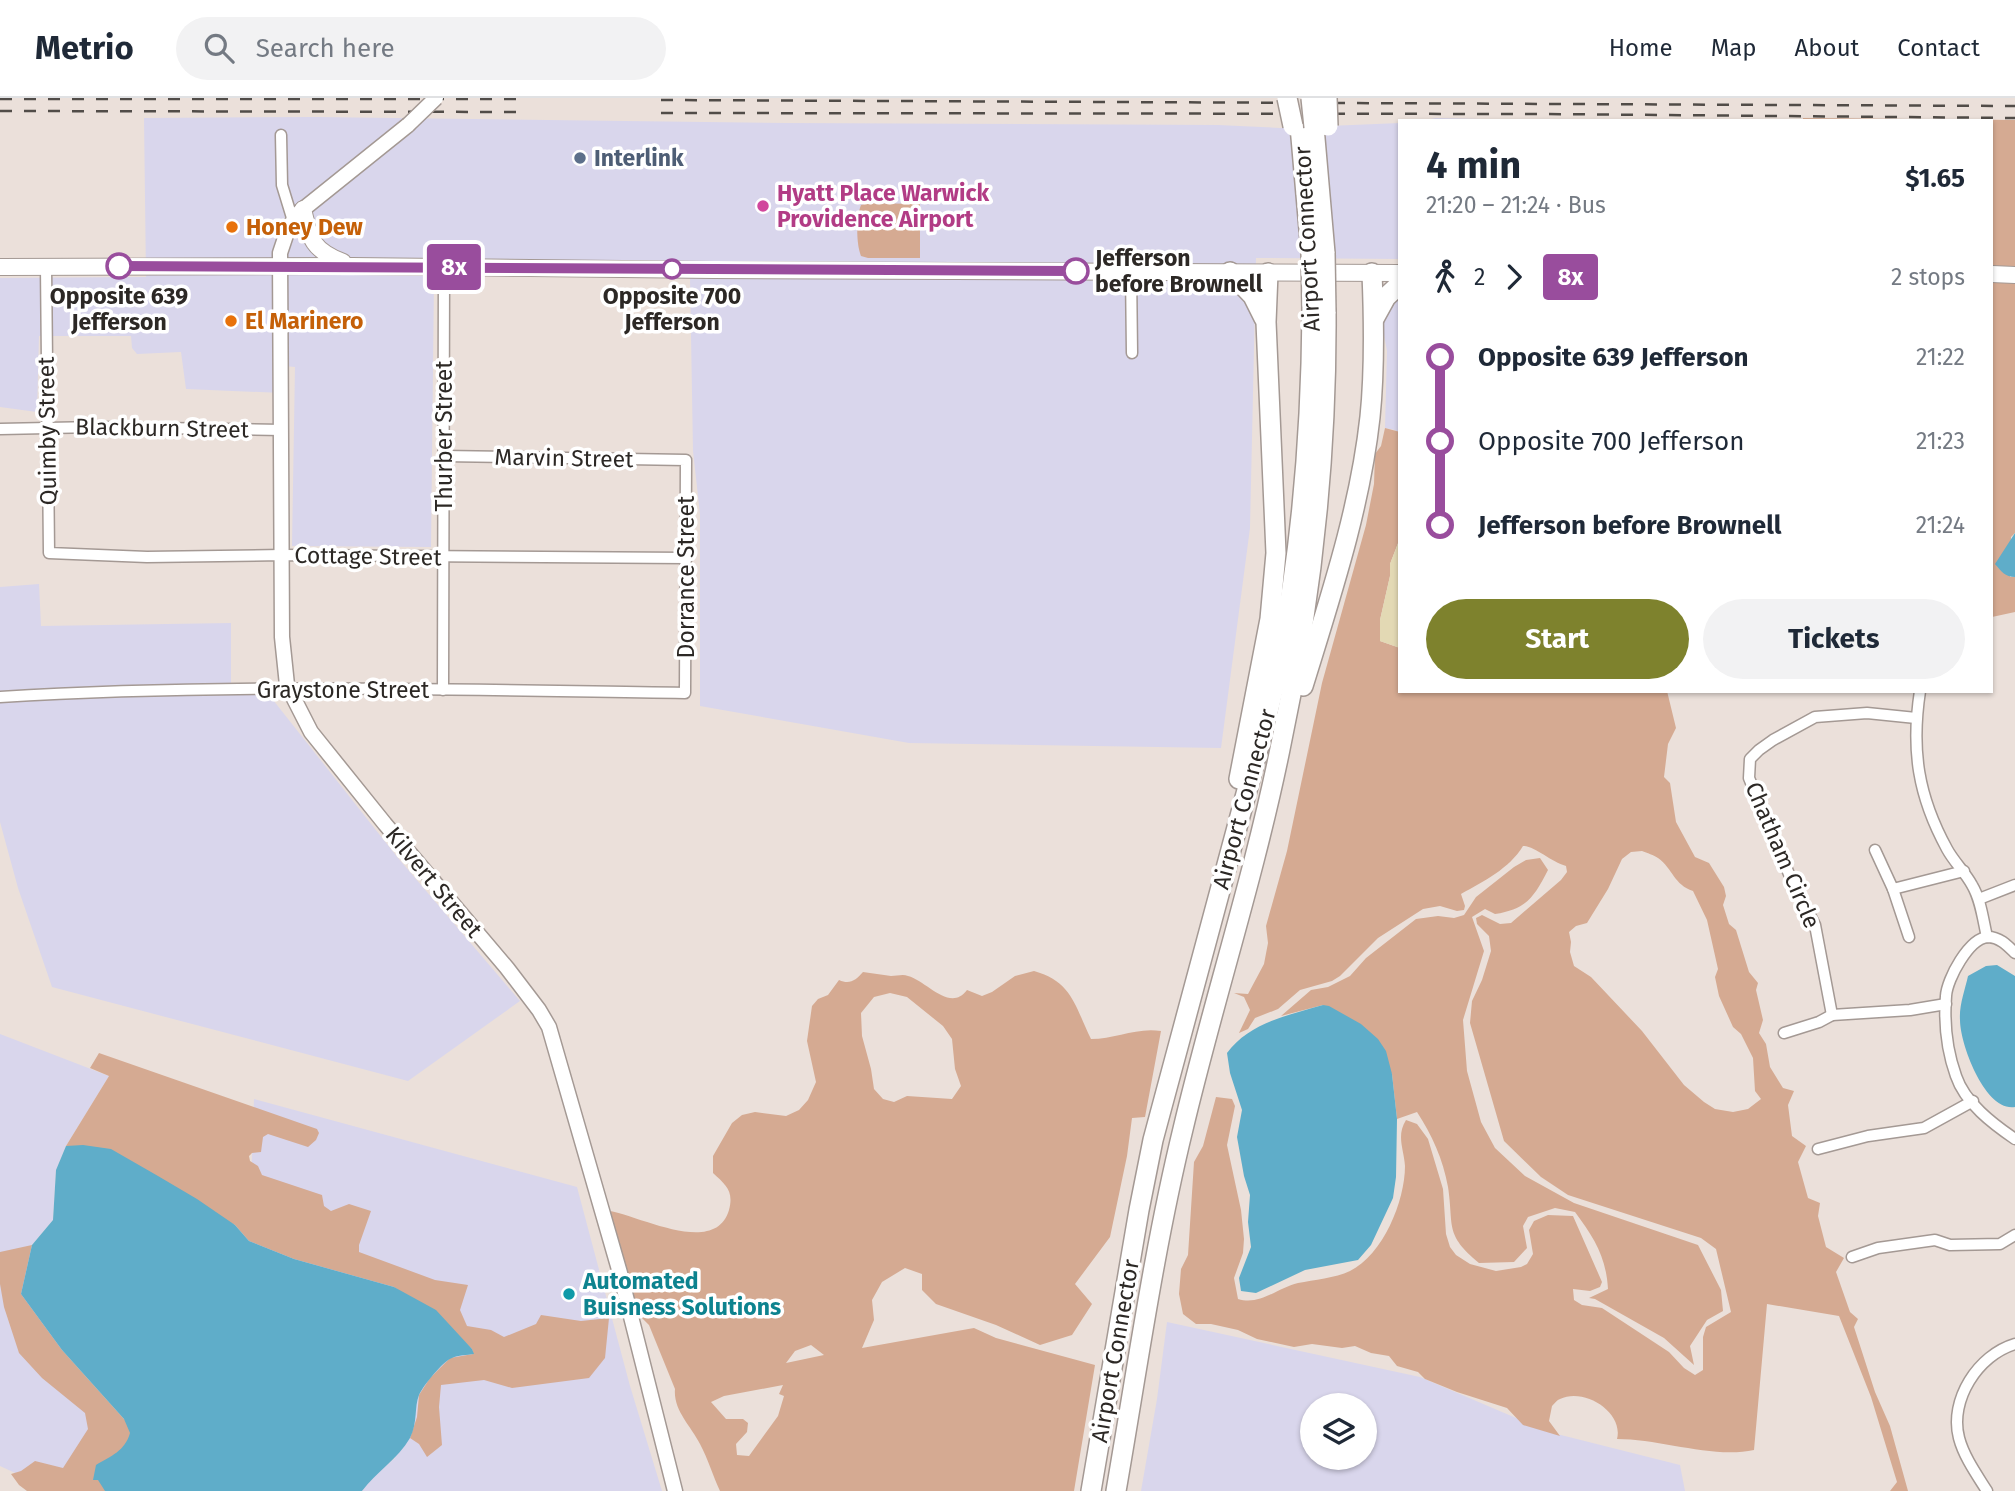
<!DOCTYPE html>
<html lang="en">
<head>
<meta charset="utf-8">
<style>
	body { margin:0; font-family:"Fira Sans",sans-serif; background:#f2f2f3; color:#1f2937; height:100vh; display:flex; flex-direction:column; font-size:26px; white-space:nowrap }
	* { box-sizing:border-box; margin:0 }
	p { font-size:23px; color:#747a83 }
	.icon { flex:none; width:38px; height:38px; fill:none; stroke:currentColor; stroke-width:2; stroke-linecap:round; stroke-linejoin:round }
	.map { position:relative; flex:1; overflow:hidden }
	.sheet { position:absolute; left:1398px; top:21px; width:595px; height:574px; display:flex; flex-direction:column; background:#fff; border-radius:0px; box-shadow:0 2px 5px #0004 }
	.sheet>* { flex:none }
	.badge { padding:0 14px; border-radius:5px; font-size:24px; line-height:46px }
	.fabs { position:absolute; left:1300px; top:1295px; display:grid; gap:14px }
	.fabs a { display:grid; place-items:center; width:77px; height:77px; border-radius:50%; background:#fff; box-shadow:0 2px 5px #0004; font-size:35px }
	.map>.badge { position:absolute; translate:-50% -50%; box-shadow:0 0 0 4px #fff }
	.legs { display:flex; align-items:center; gap:10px; height:77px; padding:0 28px; font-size:23px }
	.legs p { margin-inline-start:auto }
	.summary { display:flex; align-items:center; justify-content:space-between; height:119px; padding:0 28px }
	h1 { font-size:38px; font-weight:700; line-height:52px }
	.button { display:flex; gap:14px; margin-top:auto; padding:14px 28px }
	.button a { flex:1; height:80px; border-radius:42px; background:#7e822d; color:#fff; font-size:28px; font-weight:700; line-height:80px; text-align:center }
	.button a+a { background:#f2f2f3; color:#1f2937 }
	ul { padding:0 28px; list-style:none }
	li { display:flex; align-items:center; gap:24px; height:84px; font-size:26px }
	li i { display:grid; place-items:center; width:10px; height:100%; margin:0 9px; background:currentColor }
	li i::after { content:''; width:18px; height:18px; margin:-9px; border:5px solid; border-radius:50%; background:#fff }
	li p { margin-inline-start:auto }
	li:first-child i { background:linear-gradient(#0000 50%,currentColor 0) }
	li:last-child i { background:linear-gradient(currentColor 50%,#0000 0) }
	header { display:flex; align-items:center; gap:42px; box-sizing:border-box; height:98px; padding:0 35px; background:#fff; border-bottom:2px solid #e0e1e3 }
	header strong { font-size:33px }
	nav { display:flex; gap:38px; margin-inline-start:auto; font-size:24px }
	.search { width:490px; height:63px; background:#f2f2f3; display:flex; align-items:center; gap:18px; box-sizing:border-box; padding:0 24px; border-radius:38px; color:#747a83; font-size:26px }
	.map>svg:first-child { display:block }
	.commercial { fill:#d9d6ec; fill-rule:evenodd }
	.green { fill:#d5aa92; fill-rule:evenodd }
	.sand { fill:#e3d9b4 }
	.water { fill:#5fadc9 }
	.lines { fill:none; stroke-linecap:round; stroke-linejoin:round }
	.minor-casing { stroke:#a49994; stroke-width:13 }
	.tertiary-casing { stroke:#a49994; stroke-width:17 }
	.secondary-casing { stroke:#a49994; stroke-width:18 }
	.motorway-casing { stroke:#a49994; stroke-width:22 }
	.minor { stroke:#fff; stroke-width:10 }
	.tertiary { stroke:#fff; stroke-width:14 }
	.secondary { stroke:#fff; stroke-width:16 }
	.motorway { stroke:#fff; stroke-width:19 }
	.rail { stroke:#514c48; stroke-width:2.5; stroke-dasharray:12 12; stroke-linecap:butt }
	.tertiary-bridge-casing { stroke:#a49994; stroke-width:17; stroke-linecap:butt }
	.motorway-bridge-casing { stroke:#a49994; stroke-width:22; stroke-linecap:butt }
	.tertiary-bridge { stroke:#fff; stroke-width:14 }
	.motorway-bridge { stroke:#fff; stroke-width:19 }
	.line-1-casing { stroke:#fff; stroke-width:16 }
	.line-1 { stroke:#994d9d; stroke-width:10 }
	.service-dot { fill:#5c6f8a; stroke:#fff; stroke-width:2.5 }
	.hotel-dot { fill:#d1479c; stroke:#fff; stroke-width:2.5 }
	.food-dot { fill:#e8710a; stroke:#fff; stroke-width:2.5 }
	.stop-1-dot { fill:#fff; stroke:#994d9d; stroke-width:3.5 }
	.culture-dot { fill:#0f9aa8; stroke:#fff; stroke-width:2.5 }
	.labels { text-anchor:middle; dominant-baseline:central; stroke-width:7; stroke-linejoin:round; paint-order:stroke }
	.service-label { font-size:23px; font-weight:bold; fill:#4e5e75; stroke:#fff; text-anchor:start }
	.hotel-label { font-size:23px; font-weight:bold; fill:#b23c85; stroke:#fff; text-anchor:start }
	.food-label { font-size:23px; font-weight:bold; fill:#c56008; stroke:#fff; text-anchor:start }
	.street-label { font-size:23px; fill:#2c2825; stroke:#fff }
	.stop-label { font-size:23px; font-weight:bold; fill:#2c2825; stroke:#fff }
	.culture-label { font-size:23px; font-weight:bold; fill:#0d838f; stroke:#fff; text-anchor:start }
</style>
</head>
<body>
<header>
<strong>Metrio</strong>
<div class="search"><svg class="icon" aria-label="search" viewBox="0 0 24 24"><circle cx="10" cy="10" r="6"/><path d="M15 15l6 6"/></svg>Search here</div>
<nav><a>Home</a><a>Map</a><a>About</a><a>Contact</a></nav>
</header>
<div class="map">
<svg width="2015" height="1393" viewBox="0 0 2015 1393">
	<rect width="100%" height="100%" fill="#ebe0da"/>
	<g class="commercial">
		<path d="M316,19L787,25L1218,27L1280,30L1400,25V161L1256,160L1250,430L1221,650L909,645L700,608V416L693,353L690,179L452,178L434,181L431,449L292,448L295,269L284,268L282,295L186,291L181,254L137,256L132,250L131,238H39L37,314L0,309V180L146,179L144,20Z"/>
		<path d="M1436,20L1573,23H1420Z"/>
		<path d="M1400,189V334H1397L1395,332L1385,330L1387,253L1381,221Z"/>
		<path d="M39,486L41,528L231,525V586L262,588L398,760L520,903L408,983L52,889L18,790L0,724V489Z"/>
		<path d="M0,936L109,978L66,1048L56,1072L53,1122L32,1147L62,1252L100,1296L113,1325L54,1393L0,1368Z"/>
		<path d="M254,1001L577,1089L630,1288L662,1393H362L372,1379L395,1360L249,1143Z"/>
		<path d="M1167,1224L1420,1279L1549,1334L1680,1367L1685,1393H1141L1157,1301ZM1312,1307H1365V1360H1312Z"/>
	</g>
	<g class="green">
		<path d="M1803,20L2015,22V435L2011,439L2010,479H2015V514L1992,519V23H1803Z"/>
		<path d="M867,105L920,106V160H868L861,158C856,146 856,119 861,107Z"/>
		<path d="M1385,330L1400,334V440L1390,466V478L1380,522V543L1400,550V593H1667L1676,630L1668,646L1664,679L1670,685L1676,724L1695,759L1709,765L1724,789L1726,798L1723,807L1729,826L1736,832L1749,874L1758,885L1756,892L1763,922L1759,935L1766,946L1770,969L1783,990L1794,993L1788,1007L1792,1038L1806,1048L1798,1064L1808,1100L1820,1105L1818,1118L1826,1149L1844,1160L1836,1174L1850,1214L1858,1221L1854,1229L1875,1294L1890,1328L1908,1393H1890L1897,1384L1871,1299L1839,1218L1767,1206L1754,1352C1713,1361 1661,1341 1617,1341C1624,1314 1584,1289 1560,1301C1557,1302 1555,1305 1552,1308L1549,1323L1560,1338L1523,1327L1507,1310L1457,1294L1425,1281L1418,1274L1397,1268L1389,1258L1371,1255L1355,1248L1342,1250L1312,1246L1294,1249L1257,1241L1238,1232L1211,1226H1196L1183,1216L1179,1196L1181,1171L1188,1157L1194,1064L1203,1048L1216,999L1232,1001L1235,1008L1227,1047L1241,1112L1244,1141L1243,1155L1234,1180L1238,1201C1260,1208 1277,1190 1298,1185C1314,1182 1335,1180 1350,1173C1383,1157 1405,1103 1405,1068C1404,1051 1396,1038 1406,1022L1417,1026L1428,1041L1443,1091L1446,1136L1450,1149L1456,1157L1470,1166L1496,1173L1521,1169L1527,1166L1533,1156L1529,1132L1534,1123L1548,1117L1573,1118L1602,1184L1600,1189L1590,1193L1573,1191L1574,1202L1582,1207L1602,1210L1669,1254L1684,1270L1695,1277L1703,1272V1239L1706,1229L1731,1214L1716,1151L1701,1140L1568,1097L1541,1079L1504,1043L1470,925L1472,903L1482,882L1491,853L1489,838L1477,826L1476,820L1482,817L1500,826L1511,825L1561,782L1567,774L1566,768C1551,764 1535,748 1523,748C1509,771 1484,783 1461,796L1465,808L1464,812L1457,813L1440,808L1423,811L1378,840L1340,878L1332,883L1300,892L1278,911L1255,920L1248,931L1239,935L1250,912L1244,899L1234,895L1248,896L1264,866L1268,845L1266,828L1287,753L1322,585L1366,427L1374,386L1375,356L1381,348ZM1642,753C1647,755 1654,757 1658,760C1673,771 1674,787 1693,793L1707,822L1718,871L1715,879L1719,898L1733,929L1741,936L1753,960L1755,993L1761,1001L1748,1011L1733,1014L1715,1011L1704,1004L1684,987L1642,933L1591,879L1574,868L1570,854L1571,844L1569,834L1576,828L1587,825L1608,791L1622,761L1631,754Z"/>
		<path d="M1540,760L1548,772C1534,799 1527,811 1495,816L1485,811L1472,819L1484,853L1463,922L1467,973L1481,1024L1495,1050L1525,1078L1574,1105L1698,1147L1721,1192L1723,1213L1707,1222L1690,1248L1694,1267L1664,1240L1595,1201L1589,1200L1608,1191C1606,1158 1594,1140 1575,1114L1555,1110L1528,1119L1523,1128L1527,1150L1514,1164L1479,1165C1444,1136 1454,1128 1448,1089C1443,1061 1432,1037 1417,1014L1397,1021L1392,976L1323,907L1281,918L1311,892L1328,889L1350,878L1366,860L1416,821L1438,818L1454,820L1464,817L1476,799L1514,769L1526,762Z"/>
		<path d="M1034,873C1073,884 1075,909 1091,941C1115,941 1137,929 1161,933L1145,1019L1132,1020L1127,1058L1110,1139L1075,1186L1092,1206L1072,1237L1040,1247L996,1227L936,1206L922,1192V1176L905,1170L882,1184L872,1202L874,1222L862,1250L974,1230L996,1240L1095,1267L1074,1393H720C713,1378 708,1361 700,1346C691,1328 673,1312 675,1291L649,1227L634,1212L605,1112C637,1116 715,1160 729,1112C734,1093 726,1087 713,1075V1058L732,1025L742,1017L755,1014L786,1018L799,1012L808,1002L816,984L807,943L812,908L818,901L828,897L839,882C850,887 856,882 863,874C872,875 882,877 891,878C897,878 903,876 908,878C927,883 950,915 967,892L982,898L992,894L1015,878ZM890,895L907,899L943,928L952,941L955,971L961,988L952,1001L907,998L894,1004L883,1001L874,991L871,971L862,938L861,915L874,899ZM811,1247L824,1257L786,1265L795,1253ZM783,1287L779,1296L784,1298L778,1318L749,1358L737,1357L736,1346L747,1334L748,1325L743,1321H726L711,1304L724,1298Z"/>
		<path d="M99,955L317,1031L319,1035L316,1042L308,1049L268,1036L263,1039L261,1054L252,1055L249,1058L250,1063L258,1068L262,1077L322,1097L324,1108L331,1113L349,1106L371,1113L359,1147V1154L435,1182L468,1187L460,1212L467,1228L491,1232L504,1239L536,1226L541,1217L581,1223L609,1220L605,1260L589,1280L512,1290L484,1282L441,1287L439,1309L442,1347L427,1359L419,1346L410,1340L417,1319L419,1297L430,1280L450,1260L473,1256L472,1251L456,1236L394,1189L294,1161L249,1143L235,1127L66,1048L109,978L90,970Z"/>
		<path d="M32,1147L21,1196L62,1252L124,1321L221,1393H27L19,1387L11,1376L21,1373L35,1363L63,1370L88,1331L85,1315L42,1280L19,1255L4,1209L0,1186V1154Z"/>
	</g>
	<path class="sand" d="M1400,440V550L1380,543V522L1390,478V466Z"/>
	<g class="water">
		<path d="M2015,435V479C2005,479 2001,473 1995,466Z"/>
		<path d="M1997,867L2015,878V1009C1985,1014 1960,946 1960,922C1959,907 1965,892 1968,878L1986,868Z"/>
		<path d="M1323,907L1329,908L1361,926L1378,941L1386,953L1392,976L1397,1021L1396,1079L1393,1100L1371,1147L1358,1162L1305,1172L1256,1195L1241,1193L1239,1180L1251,1149L1248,1124L1250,1097L1244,1078L1237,1039L1242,1012L1230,975L1227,955C1249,925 1288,917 1323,907Z"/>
		<path d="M83,1047L111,1051L158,1078L197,1101L235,1127L249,1143L294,1161L394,1189L436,1212L472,1251L474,1256C467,1257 458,1257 452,1260C443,1263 423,1288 419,1297C414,1309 418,1324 410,1340C398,1361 376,1374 362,1393H105L98,1382H93L96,1367C111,1358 125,1353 130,1335L124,1321L62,1252L21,1196L32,1147L53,1122L56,1072L66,1048Z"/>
	</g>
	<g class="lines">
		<g class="minor-casing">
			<g id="minor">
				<path d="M281,37L282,87L293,123"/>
				<path d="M46,169L49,455L147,459L282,457L687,460"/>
				<path d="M1131,173L1132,255"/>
				<path d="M0,331L96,329L282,332"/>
				<path d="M443,592L444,169"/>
				<path d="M1920,593C1911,652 1918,698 1947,751C1954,764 1965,774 1972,787C1981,802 1983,822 1987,839"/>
				<path d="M0,599C228,585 457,592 685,595L686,362L443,358"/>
				<path d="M1916,620L1867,615L1815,619L1773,642L1759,652L1750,661L1749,680L1789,776L1815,827L1832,917L1910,912L1946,906"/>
				<path d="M1875,752L1893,791L1909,839"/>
				<path d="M1893,791L1964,773"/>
				<path d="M1979,801L2015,787"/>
				<path d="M2015,855C2008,848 2000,839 1988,839C1969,840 1947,881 1946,898C1944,924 1947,953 1956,978C1965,1005 1993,1026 2015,1041"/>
				<path d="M1784,935L1819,924L1832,917"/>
				<path d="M1818,1051L1868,1038L1924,1030L1973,1003"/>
				<path d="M1852,1159L1878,1150L1935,1142L1950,1147L2000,1146L2015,1137"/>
				<path d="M1987,1393C1977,1377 1964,1359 1959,1340C1949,1302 1978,1257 2015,1246"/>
			</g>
		</g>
		<g class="tertiary-casing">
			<path id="tertiary" d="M408,27L296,117L287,134L280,155L282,539L287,587L311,634L385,726L507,870L539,912L549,929L620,1175L675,1393"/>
		</g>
		<g class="secondary-casing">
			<g id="secondary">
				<path d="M303,111C310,141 312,152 343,164"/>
				<path d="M0,169L352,168L713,172L1400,175"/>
				<path d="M1992,176L2015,177"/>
			</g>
		</g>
		<g class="motorway-casing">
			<g id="motorway">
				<path d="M1300,28L1311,154"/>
				<path d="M1314,29L1325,155"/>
				<path d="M1230,174L1253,198L1264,220"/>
				<path d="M1375,219L1386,199L1400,186"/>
				<path d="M1303,588C1330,500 1360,411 1370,319C1375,271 1374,223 1372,175"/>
				<path d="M1239,681L1270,521L1276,455L1266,224L1268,175"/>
				<path d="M1091,1393L1139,1112L1153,1042L1268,614C1300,482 1311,348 1312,213"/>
				<path d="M1116,1393C1137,1272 1154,1150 1183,1031C1213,904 1254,779 1280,651C1311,507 1327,361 1326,214"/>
			</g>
		</g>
		<use href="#minor" class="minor"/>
		<use href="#tertiary" class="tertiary"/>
		<use href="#secondary" class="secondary"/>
		<use href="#motorway" class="motorway"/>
		<g class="rail">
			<path d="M0,1H525"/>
			<path d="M661,2L2015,8"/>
			<path d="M0,13L525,14"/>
			<path d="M661,15L1544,16L2015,20"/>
		</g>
		<g class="tertiary-bridge-casing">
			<path id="tertiary-bridge" d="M408,27L436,0"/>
		</g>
		<g class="motorway-bridge-casing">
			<g id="motorway-bridge">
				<path d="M1287,0L1293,28"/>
				<path d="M1311,0L1314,29"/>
				<path d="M1327,0L1328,28"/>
				<path d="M1311,154L1312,213"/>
				<path d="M1325,155L1326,214"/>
			</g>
		</g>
		<use href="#tertiary-bridge" class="tertiary-bridge"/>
		<use href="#motorway-bridge" class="motorway-bridge"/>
	</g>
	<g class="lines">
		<g class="line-1-casing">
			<path id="line-1" d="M119,168L1076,173"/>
		</g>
		<use href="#line-1" class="line-1"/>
	</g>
	<circle class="service-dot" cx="580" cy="60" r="7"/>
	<circle class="hotel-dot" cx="763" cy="108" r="7"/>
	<g class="food-dot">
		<circle cx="232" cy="129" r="7"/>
		<circle cx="231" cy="223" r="7"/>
	</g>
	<g class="stop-1-dot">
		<circle cx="119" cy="168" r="12"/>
		<circle cx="672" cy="171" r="9"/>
		<circle cx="1076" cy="173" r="12"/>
	</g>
	<circle class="culture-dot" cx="569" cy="1196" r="7"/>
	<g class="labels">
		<g class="service-label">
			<text x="594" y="60">Interlink</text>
		</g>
		<g class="hotel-label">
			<text x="777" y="95">Hyatt Place Warwick<tspan x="777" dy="26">Providence Airport</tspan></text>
		</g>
		<g class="food-label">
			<text x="246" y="129">Honey Dew</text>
			<text x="245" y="223">El Marinero</text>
		</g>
		<g class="street-label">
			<text transform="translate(1307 141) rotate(-93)">Airport Connector</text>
			<text transform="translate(162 330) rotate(1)">Blackburn Street</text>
			<text transform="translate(47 333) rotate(-91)">Quimby Street</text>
			<text transform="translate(444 338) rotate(-90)">Thurber Street</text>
			<text transform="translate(564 360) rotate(1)">Marvin Street</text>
			<text transform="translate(368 458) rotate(1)">Cottage Street</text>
			<text transform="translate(686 479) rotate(-90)">Dorrance Street</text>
			<text x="343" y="592">Graystone Street</text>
			<text transform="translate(1244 701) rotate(-75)">Airport Connector</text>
			<text transform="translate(1783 757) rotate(67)">Chatham Circle</text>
			<text transform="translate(434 784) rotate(50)">Kilvert Street</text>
			<text transform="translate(1115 1253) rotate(-80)">Airport Connector</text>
		</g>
		<g class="stop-label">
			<text x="1095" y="160" text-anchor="start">Jefferson<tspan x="1095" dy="26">before Brownell</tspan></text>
			<text x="119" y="198">Opposite 639<tspan x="119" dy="26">Jefferson</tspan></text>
			<text x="672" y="198">Opposite 700<tspan x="672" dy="26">Jefferson</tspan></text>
		</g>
		<g class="culture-label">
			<text x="583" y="1183">Automated<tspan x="583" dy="26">Buisness Solutions</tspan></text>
		</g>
	</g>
</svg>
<div class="fabs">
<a><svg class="icon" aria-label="layers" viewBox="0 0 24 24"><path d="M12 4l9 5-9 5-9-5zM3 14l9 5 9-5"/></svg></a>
</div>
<b class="badge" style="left:454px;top:169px;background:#994d9d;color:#fff">8x</b>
<section class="sheet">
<div class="summary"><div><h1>4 min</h1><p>21:20 – 21:24 · Bus</p></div><b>$1.65</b></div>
<div class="legs"><svg class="icon" aria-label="walk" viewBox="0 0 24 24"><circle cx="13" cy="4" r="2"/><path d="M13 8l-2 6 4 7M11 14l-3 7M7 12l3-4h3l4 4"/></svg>2<svg class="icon" aria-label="forward" viewBox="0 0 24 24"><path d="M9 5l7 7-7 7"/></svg><b class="badge" style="background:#994d9d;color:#fff">8x</b><p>2 stops</p></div>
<ul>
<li><i style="color:#994d9d"></i><b>Opposite 639 Jefferson</b><p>21:22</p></li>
<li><i style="color:#994d9d"></i><span>Opposite 700 Jefferson</span><p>21:23</p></li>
<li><i style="color:#994d9d"></i><b>Jefferson before Brownell</b><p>21:24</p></li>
</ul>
<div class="button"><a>Start</a><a>Tickets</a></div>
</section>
</div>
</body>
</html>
